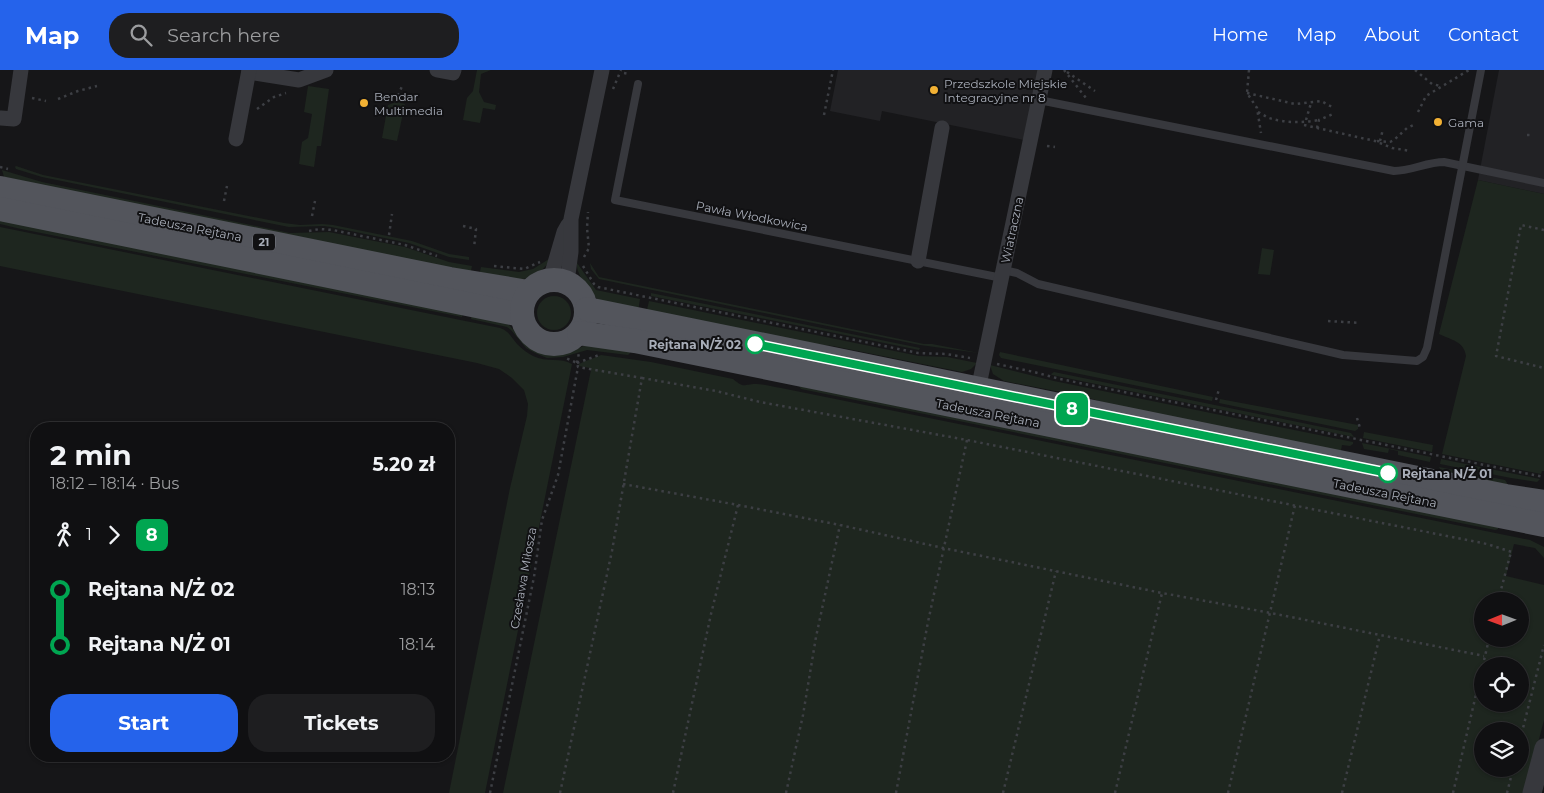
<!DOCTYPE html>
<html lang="en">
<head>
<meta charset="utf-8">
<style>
	body { margin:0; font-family:Montserrat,sans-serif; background:#1e1e20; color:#f1f3f6; height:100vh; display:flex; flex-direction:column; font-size:19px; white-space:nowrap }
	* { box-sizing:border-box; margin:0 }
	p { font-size:16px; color:#9c9d9f }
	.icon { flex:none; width:28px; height:28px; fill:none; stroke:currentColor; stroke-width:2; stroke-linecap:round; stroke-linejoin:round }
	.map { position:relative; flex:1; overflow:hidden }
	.sheet { position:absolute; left:30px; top:352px; width:425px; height:340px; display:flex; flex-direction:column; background:#101012; border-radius:20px; box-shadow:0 1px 4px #0004,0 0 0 1px #303032 }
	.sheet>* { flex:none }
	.badge { padding:0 10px; border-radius:8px; font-size:18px; line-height:32px }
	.needle { width:32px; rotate:269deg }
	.buttons { position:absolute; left:1474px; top:522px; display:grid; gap:10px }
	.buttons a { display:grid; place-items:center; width:55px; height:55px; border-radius:50%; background:#101012; box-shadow:0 1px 4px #0004,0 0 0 1px #303032; font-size:25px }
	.map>.badge { position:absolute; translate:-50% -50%; box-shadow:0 0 0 2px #fff }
	.legs { display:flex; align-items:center; gap:8px; height:55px; padding:0 20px; font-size:16px }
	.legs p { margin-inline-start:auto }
	.summary { display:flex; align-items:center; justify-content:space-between; height:85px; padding:0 20px }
	h1 { font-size:28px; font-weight:700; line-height:38px }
	.button { display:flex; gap:10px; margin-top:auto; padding:10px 20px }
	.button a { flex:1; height:58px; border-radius:20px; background:#2563eb; color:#fff; font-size:20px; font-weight:700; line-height:58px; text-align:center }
	.button a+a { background:#1e1e20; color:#f1f3f6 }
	ul { padding:0 20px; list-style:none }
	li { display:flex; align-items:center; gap:18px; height:55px; font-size:19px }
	li i { display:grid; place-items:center; width:8px; height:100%; margin:0 6px; background:currentColor }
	li i::after { content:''; width:12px; height:12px; margin:-6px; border:4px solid; border-radius:50%; background:#101012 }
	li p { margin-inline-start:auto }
	li:first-child i { background:linear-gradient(#0000 50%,currentColor 0) }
	li:last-child i { background:linear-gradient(currentColor 50%,#0000 0) }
	header { display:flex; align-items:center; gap:30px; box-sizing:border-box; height:70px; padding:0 25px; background:#2563eb; color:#fff }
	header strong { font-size:24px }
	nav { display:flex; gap:28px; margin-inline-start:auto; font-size:18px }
	.search { width:350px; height:45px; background:#1e1e20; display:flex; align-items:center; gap:12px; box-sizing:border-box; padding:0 18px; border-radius:20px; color:#9c9d9f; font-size:19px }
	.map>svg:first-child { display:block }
	.built { fill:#222225 }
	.green { fill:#1e261f; fill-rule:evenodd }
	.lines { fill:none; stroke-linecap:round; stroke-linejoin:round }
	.path { stroke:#3d3f44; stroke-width:2.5; stroke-dasharray:2.5 4; stroke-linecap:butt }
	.service { stroke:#37383d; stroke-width:8 }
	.minor { stroke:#37383d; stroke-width:15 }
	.tertiary { stroke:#37383d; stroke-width:19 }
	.primary { stroke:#53555c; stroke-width:24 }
	.line-1-casing { stroke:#fff; stroke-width:11 }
	.line-1 { stroke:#00a651; stroke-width:8 }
	.poi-dot { fill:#f2b134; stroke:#111113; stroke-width:2 }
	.stop-1-dot { fill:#fff; stroke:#00a651; stroke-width:2.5 }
	.labels { text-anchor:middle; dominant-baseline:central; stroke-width:4; stroke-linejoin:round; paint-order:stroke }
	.shield { fill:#111113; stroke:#7b7e86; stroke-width:1 }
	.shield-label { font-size:11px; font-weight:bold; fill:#a8adb8 }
	.poi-label { font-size:12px; fill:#a8adb8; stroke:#111113; text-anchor:start }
	.street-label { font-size:12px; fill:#a8adb8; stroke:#111113 }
	.stop-label { font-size:12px; font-weight:bold; fill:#a8adb8; stroke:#111113; text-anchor:end }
</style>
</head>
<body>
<header>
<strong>Map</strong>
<div class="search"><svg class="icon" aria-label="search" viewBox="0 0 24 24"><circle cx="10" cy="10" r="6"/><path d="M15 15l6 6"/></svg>Search here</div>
<nav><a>Home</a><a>Map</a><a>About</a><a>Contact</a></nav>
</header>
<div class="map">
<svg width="1544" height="723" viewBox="0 0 1544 723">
	<rect width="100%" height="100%" fill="#161618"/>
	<g class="built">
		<path d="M838,0H1038L1024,70L882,41L880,51L830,41Z"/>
		<path d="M1499,0H1544V124L1478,110Z"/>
	</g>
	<g class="green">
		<path d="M477,0H491L481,4L479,22L484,32L496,35L495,40L483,38L480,53L463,50L467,28L473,21Z"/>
		<path d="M308,16L329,19L321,76H317L314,97L299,94L302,72L308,68L312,44L304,42Z"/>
		<path d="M399,31L400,33L405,34L397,71L382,68L388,35Z"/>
		<path d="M16,96L43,105L284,153L300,155L322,154L333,155L412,171L449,184L469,187V190L449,187L409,173L331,157L324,156L289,157L42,107L16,99L15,97Z"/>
		<path d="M2,100L42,112L290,163L329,162L405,177L449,192L472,196L470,205L4,107Z"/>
		<path d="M1478,110L1544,124V401H1542L1541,404L1442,384L1466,286C1464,271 1451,270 1439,264Z"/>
		<path d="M0,147L463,241L462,247L452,245L21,159L0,154Z"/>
		<path d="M0,157L500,258C509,261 511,267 517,274C522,279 527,283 533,286C547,293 561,287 572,294L485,723H449L510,418L527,346L528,334L524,320L512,308L499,299L477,293L0,196Z"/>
		<path d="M1262,178L1274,180L1270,205L1258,204Z"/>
		<path d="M549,189H551C532,218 508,209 479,206L481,197L519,202L533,199Z"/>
		<path d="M577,193L596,220L640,229L638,242C626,239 613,237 602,232C592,227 575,203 577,193Z"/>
		<path d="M590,193L599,207L924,274H932L979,283L920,275L599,209L591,199Z"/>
		<path d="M651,223L920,278L919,280L651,226Z"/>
		<circle cx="554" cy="243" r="17"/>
		<path d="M649,231L919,286L947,287L977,293L971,299L962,302L833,276L781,271L646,244Z"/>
		<path d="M472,242L509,255L530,277L546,284H565L586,275L631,279L630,283L628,285L587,280L563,287L547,288L535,283L526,278L511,260L507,257L471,249Z"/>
		<path d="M1000,282L1213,327L1212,331L1001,288L999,285Z"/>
		<path d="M601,285L651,292L733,309C745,319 743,314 756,314C764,314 773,317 781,318L1530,470L1544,477V488L1535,478L1514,474L1506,506L1544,515V650L1525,723H503L591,300L590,298L579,296V294C587,290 595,288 601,285ZM1482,531H1520V569H1482ZM1482,596H1520V634H1482ZM1482,661H1520V699H1482Z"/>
		<path d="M990,295L1054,311L1353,372V374L1350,376L1342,375L1341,380H1335L1144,345L1086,327L1004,311L993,304Z"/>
		<path d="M1054,302L1351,363L1354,367L1052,305L1051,304Z"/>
		<path d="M799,316L1499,454L1498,459L1495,460L801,319Z"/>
		<path d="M1220,329L1358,355V359L1355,361L1219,333Z"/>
		<path d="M1364,362L1433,375L1432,382L1363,368Z"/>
		<path d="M1362,373L1431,387L1430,392L1398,385V381L1389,379L1388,383L1364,379Z"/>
		<path d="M1441,389L1540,409L1537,412L1511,408L1440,394Z"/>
		<path d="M1439,397L1505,410L1507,413V418L1442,403Z"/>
	</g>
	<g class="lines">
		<g class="path">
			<path d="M1064,0L1086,28"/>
			<path d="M1249,0L1247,23L1257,38L1261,63"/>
			<path d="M1415,0L1432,14L1441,16"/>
			<path d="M1067,2L1095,21"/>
			<path d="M624,3L629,4"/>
			<path d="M613,19L621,0"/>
			<path d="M1247,23L1295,34L1321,31L1334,38"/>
			<path d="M32,28L46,31"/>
			<path d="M58,29L78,21L97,16"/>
			<path d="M398,32V26L402,16"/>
			<path d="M257,39L274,27L286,23"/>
			<path d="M1258,42C1262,44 1265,46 1269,48C1284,53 1303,53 1319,50"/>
			<path d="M1418,42L1426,26L1469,0"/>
			<path d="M824,45L833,0"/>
			<path d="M1306,50L1311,33"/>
			<path d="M1304,55L1375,71L1392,78L1411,81"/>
			<path d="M1317,58L1319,50L1333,44"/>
			<path d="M1527,65H1531"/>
			<path d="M1377,71L1390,72L1394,70L1407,58L1416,54"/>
			<path d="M1380,71L1383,59"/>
			<path d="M1047,76L1055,77"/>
			<path d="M0,97L8,99"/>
			<path d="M224,131L227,116"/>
			<path d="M312,146L315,131"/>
			<path d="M463,156L476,159L474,178"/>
			<path d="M1544,160L1521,155L1496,286L1544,298"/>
			<path d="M309,161L320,159L333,160L405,175L437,186"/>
			<path d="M389,165L392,144"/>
			<path d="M584,187L589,178L587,158L588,142"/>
			<path d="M494,196L524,199L540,192"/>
			<path d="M583,196L594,214L598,217L918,283L946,284L970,288"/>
			<path d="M1328,251L1360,253"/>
			<path d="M577,293L599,285"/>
			<path d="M577,293L579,283"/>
			<path d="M997,294L1034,302L1060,309L1544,407"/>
			<path d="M642,308L716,321L760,332L967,370L1487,474L1512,482"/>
			<path d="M1216,330L1219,319"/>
			<path d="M1357,348L1360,358"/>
			<path d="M623,414L738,435L711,544L673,723"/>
			<path d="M738,435L840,455L943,478L1162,523L1271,543L1484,586"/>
			<path d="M1498,531L1511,482"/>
			<path d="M1520,670L1544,575"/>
			<path d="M490,723L534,507L542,450L558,405L578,297"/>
			<path d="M560,723L612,481L642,308L578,297L577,293L566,288"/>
			<path d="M786,723L803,645L816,567L840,455"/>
			<path d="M896,723L928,552L967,370"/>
			<path d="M1003,723L1056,501"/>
			<path d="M1115,723L1162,523"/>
			<path d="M1228,723L1295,435"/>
			<path d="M1342,723L1380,565"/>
			<path d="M1453,723L1489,569"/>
			<path d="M1507,723L1513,699"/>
		</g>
		<g class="service">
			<path d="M638,14L615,130L1002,208"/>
			<path d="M1039,30L1394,101C1411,101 1427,92 1444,92L1544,113"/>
			<path d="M1003,200L1017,203L1038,214L1343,285L1417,291L1423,287L1427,278L1481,0"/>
		</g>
		<g class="minor">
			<path d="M437,0L453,3L454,0"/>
			<path d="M249,2L299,10L326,0"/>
			<path d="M1,48L14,49L21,0"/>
			<path d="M236,69L249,0"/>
			<path d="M918,191L942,58"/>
			<path d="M550,210L564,162L568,155"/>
			<path d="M567,212L571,182V149L602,0"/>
			<path d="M978,320L1045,0"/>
		</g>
		<path class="tertiary" d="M1532,723L1544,678"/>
		<g class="primary">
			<path d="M0,118L450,209L528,222"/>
			<path d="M0,139L521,245"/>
			<circle cx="554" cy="242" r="32"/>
			<path d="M587,239L1506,426L1544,432"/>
			<path d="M579,263L635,271L1544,455"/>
		</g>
	</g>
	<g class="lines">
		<g class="line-1-casing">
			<path id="line-1" d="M755,274L1388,403"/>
		</g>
		<use href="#line-1" class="line-1"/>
	</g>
	<g class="poi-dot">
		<circle cx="934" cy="20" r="5"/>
		<circle cx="364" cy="33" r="5"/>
		<circle cx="1438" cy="52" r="5"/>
	</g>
	<g class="stop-1-dot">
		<circle cx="755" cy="274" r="9"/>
		<circle cx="1388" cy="403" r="9"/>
	</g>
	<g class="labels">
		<rect class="shield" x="253" y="163.5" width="22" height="17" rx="4"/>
		<g class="shield-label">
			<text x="264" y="172">21</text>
		</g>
		<g class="poi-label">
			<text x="944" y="13">Przedszkole Miejskie<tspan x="944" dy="14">Integracyjne nr 8</tspan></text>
			<text x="374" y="26">Bendar<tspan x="374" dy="14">Multimedia</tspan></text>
			<text x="1448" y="52">Gama</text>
		</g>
		<g class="street-label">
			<text transform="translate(752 146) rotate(11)">Pawła Włodkowica</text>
			<text transform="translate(190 157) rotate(11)">Tadeusza Rejtana</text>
			<text transform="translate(1012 160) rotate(-78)">Wiatraczna</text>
			<text transform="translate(988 343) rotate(11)">Tadeusza Rejtana</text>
			<text transform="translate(1385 423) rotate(11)">Tadeusza Rejtana</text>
			<text transform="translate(523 508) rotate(-80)">Czesława Miłosza</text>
		</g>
		<g class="stop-label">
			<text x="741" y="274">Rejtana N/Ż 02</text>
			<text x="1402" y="403" text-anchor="start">Rejtana N/Ż 01</text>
		</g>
	</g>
</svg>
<div class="buttons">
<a><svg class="needle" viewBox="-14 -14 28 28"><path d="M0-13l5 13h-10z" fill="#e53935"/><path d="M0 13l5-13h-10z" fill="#9c9d9f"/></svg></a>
<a><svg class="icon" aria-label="locate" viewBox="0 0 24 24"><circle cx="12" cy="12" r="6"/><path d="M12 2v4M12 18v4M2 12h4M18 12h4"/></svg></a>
<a><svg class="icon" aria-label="layers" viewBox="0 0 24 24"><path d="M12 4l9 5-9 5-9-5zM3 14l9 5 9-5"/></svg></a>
</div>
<b class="badge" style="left:1072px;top:339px;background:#00a651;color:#fff">8</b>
<section class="sheet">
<div class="summary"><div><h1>2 min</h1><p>18:12 – 18:14 · Bus</p></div><b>5.20 zł</b></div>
<div class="legs"><svg class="icon" aria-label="walk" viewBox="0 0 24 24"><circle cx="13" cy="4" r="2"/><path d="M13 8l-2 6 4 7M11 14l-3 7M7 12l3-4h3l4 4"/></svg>1<svg class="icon" aria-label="forward" viewBox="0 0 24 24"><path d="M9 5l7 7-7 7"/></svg><b class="badge" style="background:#00a651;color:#fff">8</b></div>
<ul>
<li><i style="color:#00a651"></i><b>Rejtana N/Ż 02</b><p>18:13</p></li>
<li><i style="color:#00a651"></i><b>Rejtana N/Ż 01</b><p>18:14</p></li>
</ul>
<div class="button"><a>Start</a><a>Tickets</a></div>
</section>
</div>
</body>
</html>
